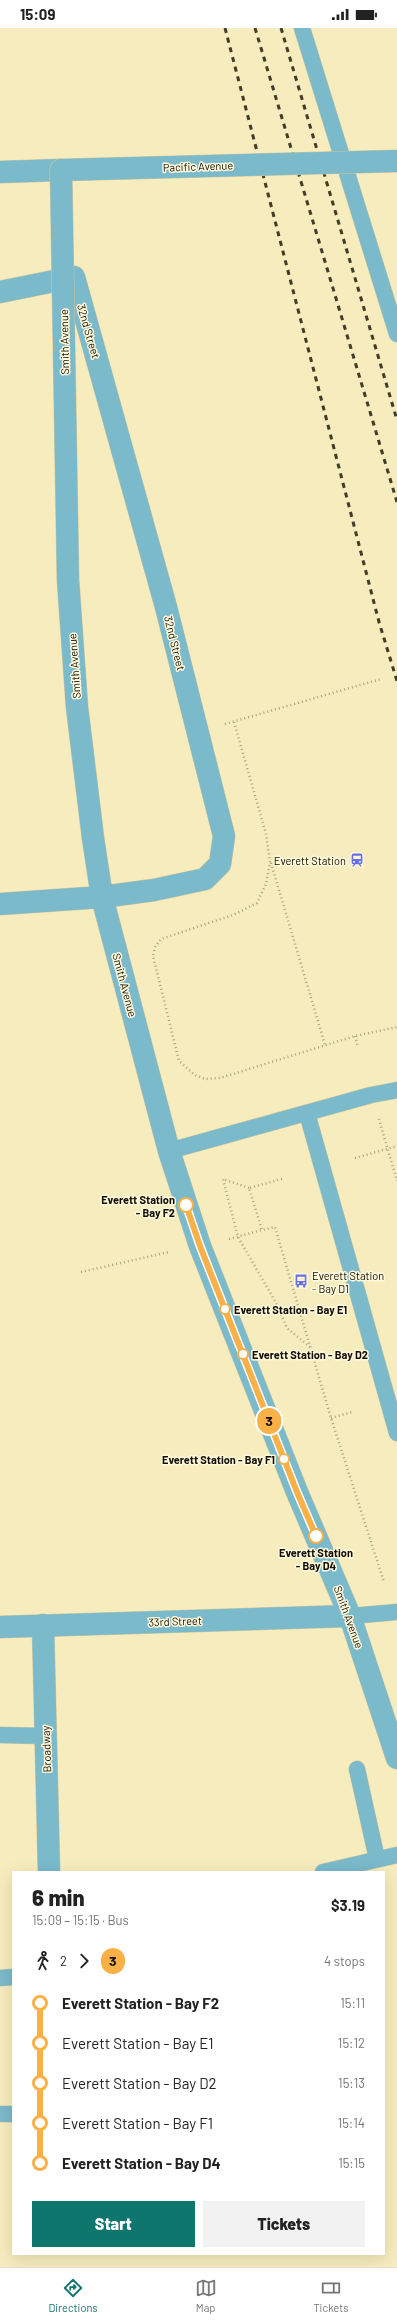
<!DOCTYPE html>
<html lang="en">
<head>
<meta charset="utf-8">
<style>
	body { margin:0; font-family:Barlow,sans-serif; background:#f2f2f2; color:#222; height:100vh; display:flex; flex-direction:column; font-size:15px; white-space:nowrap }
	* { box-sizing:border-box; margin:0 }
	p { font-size:13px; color:#767676 }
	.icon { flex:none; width:22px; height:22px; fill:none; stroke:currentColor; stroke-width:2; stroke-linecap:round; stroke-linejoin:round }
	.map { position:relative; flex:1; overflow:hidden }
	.drawer { position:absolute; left:12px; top:1843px; width:373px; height:384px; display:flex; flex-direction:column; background:#fff; border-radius:0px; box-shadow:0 4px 16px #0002 }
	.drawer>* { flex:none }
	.badge { padding:0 8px; border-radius:13px; font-size:14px; line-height:26px }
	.map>.badge { position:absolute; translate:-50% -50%; box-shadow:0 0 0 2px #fff }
	.legs { display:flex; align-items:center; gap:6px; height:44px; padding:0 20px; font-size:13px }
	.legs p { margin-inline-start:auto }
	.head { display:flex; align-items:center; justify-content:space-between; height:68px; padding:0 20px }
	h1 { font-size:22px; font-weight:800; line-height:30px }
	.primary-button { display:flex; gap:8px; margin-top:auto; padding:8px 20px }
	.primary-button a { flex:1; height:46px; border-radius:0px; background:#0f766e; color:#fff; font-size:16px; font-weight:800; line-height:46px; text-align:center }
	.primary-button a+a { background:#f2f2f2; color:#222 }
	ul { padding:0 20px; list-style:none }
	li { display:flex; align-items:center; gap:14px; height:40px; font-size:15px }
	li i { display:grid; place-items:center; width:6px; height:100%; margin:0 5px; background:currentColor }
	li i::after { content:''; width:10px; height:10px; margin:-5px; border:3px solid; border-radius:50%; background:#fff }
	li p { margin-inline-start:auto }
	li:first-child i { background:linear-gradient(#0000 50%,currentColor 0) }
	li:last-child i { background:linear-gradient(currentColor 50%,#0000 0) }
	.status { display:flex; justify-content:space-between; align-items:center; height:28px; padding:0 20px; background:#fff; direction:ltr }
	.status svg { height:11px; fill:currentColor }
	.dock { display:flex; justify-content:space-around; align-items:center; height:56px; border-top:1px solid #e0e0e0; background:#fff; font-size:11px; color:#767676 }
	.dock a { display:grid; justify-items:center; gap:2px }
	.dock .selected { color:#0f766e }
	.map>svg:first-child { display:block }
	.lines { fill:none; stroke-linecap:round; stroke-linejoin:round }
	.service-casing { stroke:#d2c89f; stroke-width:17 }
	.minor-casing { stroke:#d2c89f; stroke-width:23 }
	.tertiary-casing { stroke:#d2c89f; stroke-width:23 }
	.path { stroke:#aaa27e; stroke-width:2.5; stroke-dasharray:1 3; stroke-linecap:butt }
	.service { stroke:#7abacb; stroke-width:16 }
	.minor { stroke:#7abacb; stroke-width:22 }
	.tertiary { stroke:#7abacb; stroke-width:22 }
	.rail { stroke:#413c28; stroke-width:3; stroke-dasharray:5 5; stroke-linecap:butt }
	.tertiary-bridge-casing { stroke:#d2c89f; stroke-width:23; stroke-linecap:butt }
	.tertiary-bridge { stroke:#7abacb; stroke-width:22 }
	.line-1-casing { stroke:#fff; stroke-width:9 }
	.line-1 { stroke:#f8b047; stroke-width:6 }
	.stop-1-dot { fill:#fff; stroke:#f8b047; stroke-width:2 }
	.labels { text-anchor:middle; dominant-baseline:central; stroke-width:3; stroke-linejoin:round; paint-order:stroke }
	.street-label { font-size:11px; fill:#120e01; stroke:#fff9dd }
	.poi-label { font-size:11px; fill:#120e01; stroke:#fff9dd; text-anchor:end }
	.stop-label { font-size:11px; font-weight:bold; fill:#120e01; stroke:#fff9dd; text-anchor:end }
</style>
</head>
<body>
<div class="status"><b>15:09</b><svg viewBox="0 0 49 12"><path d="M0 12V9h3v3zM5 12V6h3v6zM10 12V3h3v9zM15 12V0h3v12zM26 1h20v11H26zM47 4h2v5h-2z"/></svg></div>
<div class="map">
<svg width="397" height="2239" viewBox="0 0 397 2239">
	<rect width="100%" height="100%" fill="#f6ecbd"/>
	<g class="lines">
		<g class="service-casing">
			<g id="service">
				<path d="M302,0L397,306"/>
				<path d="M307,1085L397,1405"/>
				<path d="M169,1123L371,1067L397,1062"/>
				<path d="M350,1588L397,1584"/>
				<path d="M0,1707L46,1708"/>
				<path d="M357,1741L377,1831"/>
				<path d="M323,1844L397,1827"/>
				<path d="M0,1950L13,1949"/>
				<path d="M0,2086H13"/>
			</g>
		</g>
		<g class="minor-casing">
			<g id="minor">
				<path d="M0,264L74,249L166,579L224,808L220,836L205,851L154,862L102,869L0,876"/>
				<path d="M43,1597L49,1844"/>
			</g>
		</g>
		<g class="tertiary-casing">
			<g id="tertiary">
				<path d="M0,144L61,142"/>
				<path d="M93,810L102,869L169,1123L200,1218L297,1464L350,1588L397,1730"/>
				<path d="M0,1599L350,1588"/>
			</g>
		</g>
		<g class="path">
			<path d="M234,694L266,806L270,834L266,856L257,875L233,887L161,911L155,919L153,928L179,1033L195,1047L205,1051L220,1050L355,1008L397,999"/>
			<path d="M225,696L381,651"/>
			<path d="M271,835L325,1017"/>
			<path d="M355,1008L358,1019"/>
			<path d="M379,1091L397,1153"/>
			<path d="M355,1130L397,1118"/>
			<path d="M282,1151L249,1160L262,1202L275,1199L331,1390L384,1554"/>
			<path d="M249,1160L223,1151L238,1209L275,1273L287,1300L310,1319"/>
			<path d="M229,1211L262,1202"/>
			<path d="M81,1244L169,1224"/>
			<path d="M331,1390L352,1384"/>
		</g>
		<use href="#service" class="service"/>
		<use href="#minor" class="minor"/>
		<use href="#tertiary" class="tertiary"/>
		<g class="rail">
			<path d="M225,0L379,594L397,653"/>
			<path d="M255,0L397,474"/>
			<path d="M281,0L397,392"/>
		</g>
		<g class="tertiary-bridge-casing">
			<path id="tertiary-bridge" d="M93,810L77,679L68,552L61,142L397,133"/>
		</g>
		<use href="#tertiary-bridge" class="tertiary-bridge"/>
	</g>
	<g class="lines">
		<g class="line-1-casing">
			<path id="line-1" d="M186,1177L200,1218L297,1464L316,1508"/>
		</g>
		<use href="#line-1" class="line-1"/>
	</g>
	<defs>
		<g id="station-bare" transform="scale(1.08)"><path d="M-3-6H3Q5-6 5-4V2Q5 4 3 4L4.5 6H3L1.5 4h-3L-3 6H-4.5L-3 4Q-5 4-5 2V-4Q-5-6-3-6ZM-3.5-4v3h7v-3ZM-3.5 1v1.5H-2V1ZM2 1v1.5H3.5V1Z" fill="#676fe8" stroke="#fff9dd" stroke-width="2.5" paint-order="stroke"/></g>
		<g id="bus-bare" transform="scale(1.08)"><path d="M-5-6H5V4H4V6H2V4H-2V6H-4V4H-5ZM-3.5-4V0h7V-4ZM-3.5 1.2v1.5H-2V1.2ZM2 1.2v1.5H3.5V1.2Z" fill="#676fe8" stroke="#fff9dd" stroke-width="2.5" paint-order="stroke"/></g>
	</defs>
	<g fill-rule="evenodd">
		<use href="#station-bare" x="357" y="832"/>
		<use href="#bus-bare" x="301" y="1253"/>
	</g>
	<g class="stop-1-dot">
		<circle cx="186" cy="1177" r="7"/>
		<circle cx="225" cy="1281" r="5"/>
		<circle cx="243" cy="1326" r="5"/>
		<circle cx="284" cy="1431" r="5"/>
		<circle cx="316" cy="1508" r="7"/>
	</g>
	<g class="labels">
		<g class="street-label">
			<text transform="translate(198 138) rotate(-2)">Pacific Avenue</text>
			<text transform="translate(89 303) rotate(74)">32nd Street</text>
			<text transform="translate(64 314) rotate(-91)">Smith Avenue</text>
			<text transform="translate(175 615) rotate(76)">32nd Street</text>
			<text transform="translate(74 638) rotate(-94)">Smith Avenue</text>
			<text transform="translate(125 957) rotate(75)">Smith Avenue</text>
			<text transform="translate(349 1589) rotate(70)">Smith Avenue</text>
			<text transform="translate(175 1593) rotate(-2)">33rd Street</text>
			<text transform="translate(46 1721) rotate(-92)">Broadway</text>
		</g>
		<g class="poi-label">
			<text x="346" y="832">Everett Station</text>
			<text x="312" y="1247" text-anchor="start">Everett Station<tspan x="312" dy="13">- Bay D1</tspan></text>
		</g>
		<g class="stop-label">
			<text x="175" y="1171">Everett Station<tspan x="175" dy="13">- Bay F2</tspan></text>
			<text x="234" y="1281" text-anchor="start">Everett Station - Bay E1</text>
			<text x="252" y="1326" text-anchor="start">Everett Station - Bay D2</text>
			<text x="275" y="1431">Everett Station - Bay F1</text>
			<text x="316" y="1524" text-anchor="middle">Everett Station<tspan x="316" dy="13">- Bay D4</tspan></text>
		</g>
	</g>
</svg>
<b class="badge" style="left:269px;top:1393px;background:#f8b047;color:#111">3</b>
<section class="drawer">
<div class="head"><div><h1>6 min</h1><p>15:09 – 15:15 · Bus</p></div><b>$3.19</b></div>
<div class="legs"><svg class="icon" aria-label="walk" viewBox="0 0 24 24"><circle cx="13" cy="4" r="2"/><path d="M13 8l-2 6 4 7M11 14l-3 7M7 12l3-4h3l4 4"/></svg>2<svg class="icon" aria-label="forward" viewBox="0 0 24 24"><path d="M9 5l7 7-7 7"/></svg><b class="badge" style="background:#f8b047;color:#111">3</b><p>4 stops</p></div>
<ul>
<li><i style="color:#f8b047"></i><b>Everett Station - Bay F2</b><p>15:11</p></li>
<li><i style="color:#f8b047"></i><span>Everett Station - Bay E1</span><p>15:12</p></li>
<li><i style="color:#f8b047"></i><span>Everett Station - Bay D2</span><p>15:13</p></li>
<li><i style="color:#f8b047"></i><span>Everett Station - Bay F1</span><p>15:14</p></li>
<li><i style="color:#f8b047"></i><b>Everett Station - Bay D4</b><p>15:15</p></li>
</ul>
<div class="primary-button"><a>Start</a><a>Tickets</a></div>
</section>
</div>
<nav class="dock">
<a class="selected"><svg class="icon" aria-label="directions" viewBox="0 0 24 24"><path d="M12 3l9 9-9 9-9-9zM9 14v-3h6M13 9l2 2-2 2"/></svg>Directions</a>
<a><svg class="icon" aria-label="map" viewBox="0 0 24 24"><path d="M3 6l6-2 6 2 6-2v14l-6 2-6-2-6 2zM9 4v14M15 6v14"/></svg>Map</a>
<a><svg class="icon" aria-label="tickets" viewBox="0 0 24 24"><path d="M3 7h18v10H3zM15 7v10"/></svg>Tickets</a>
</nav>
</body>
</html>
